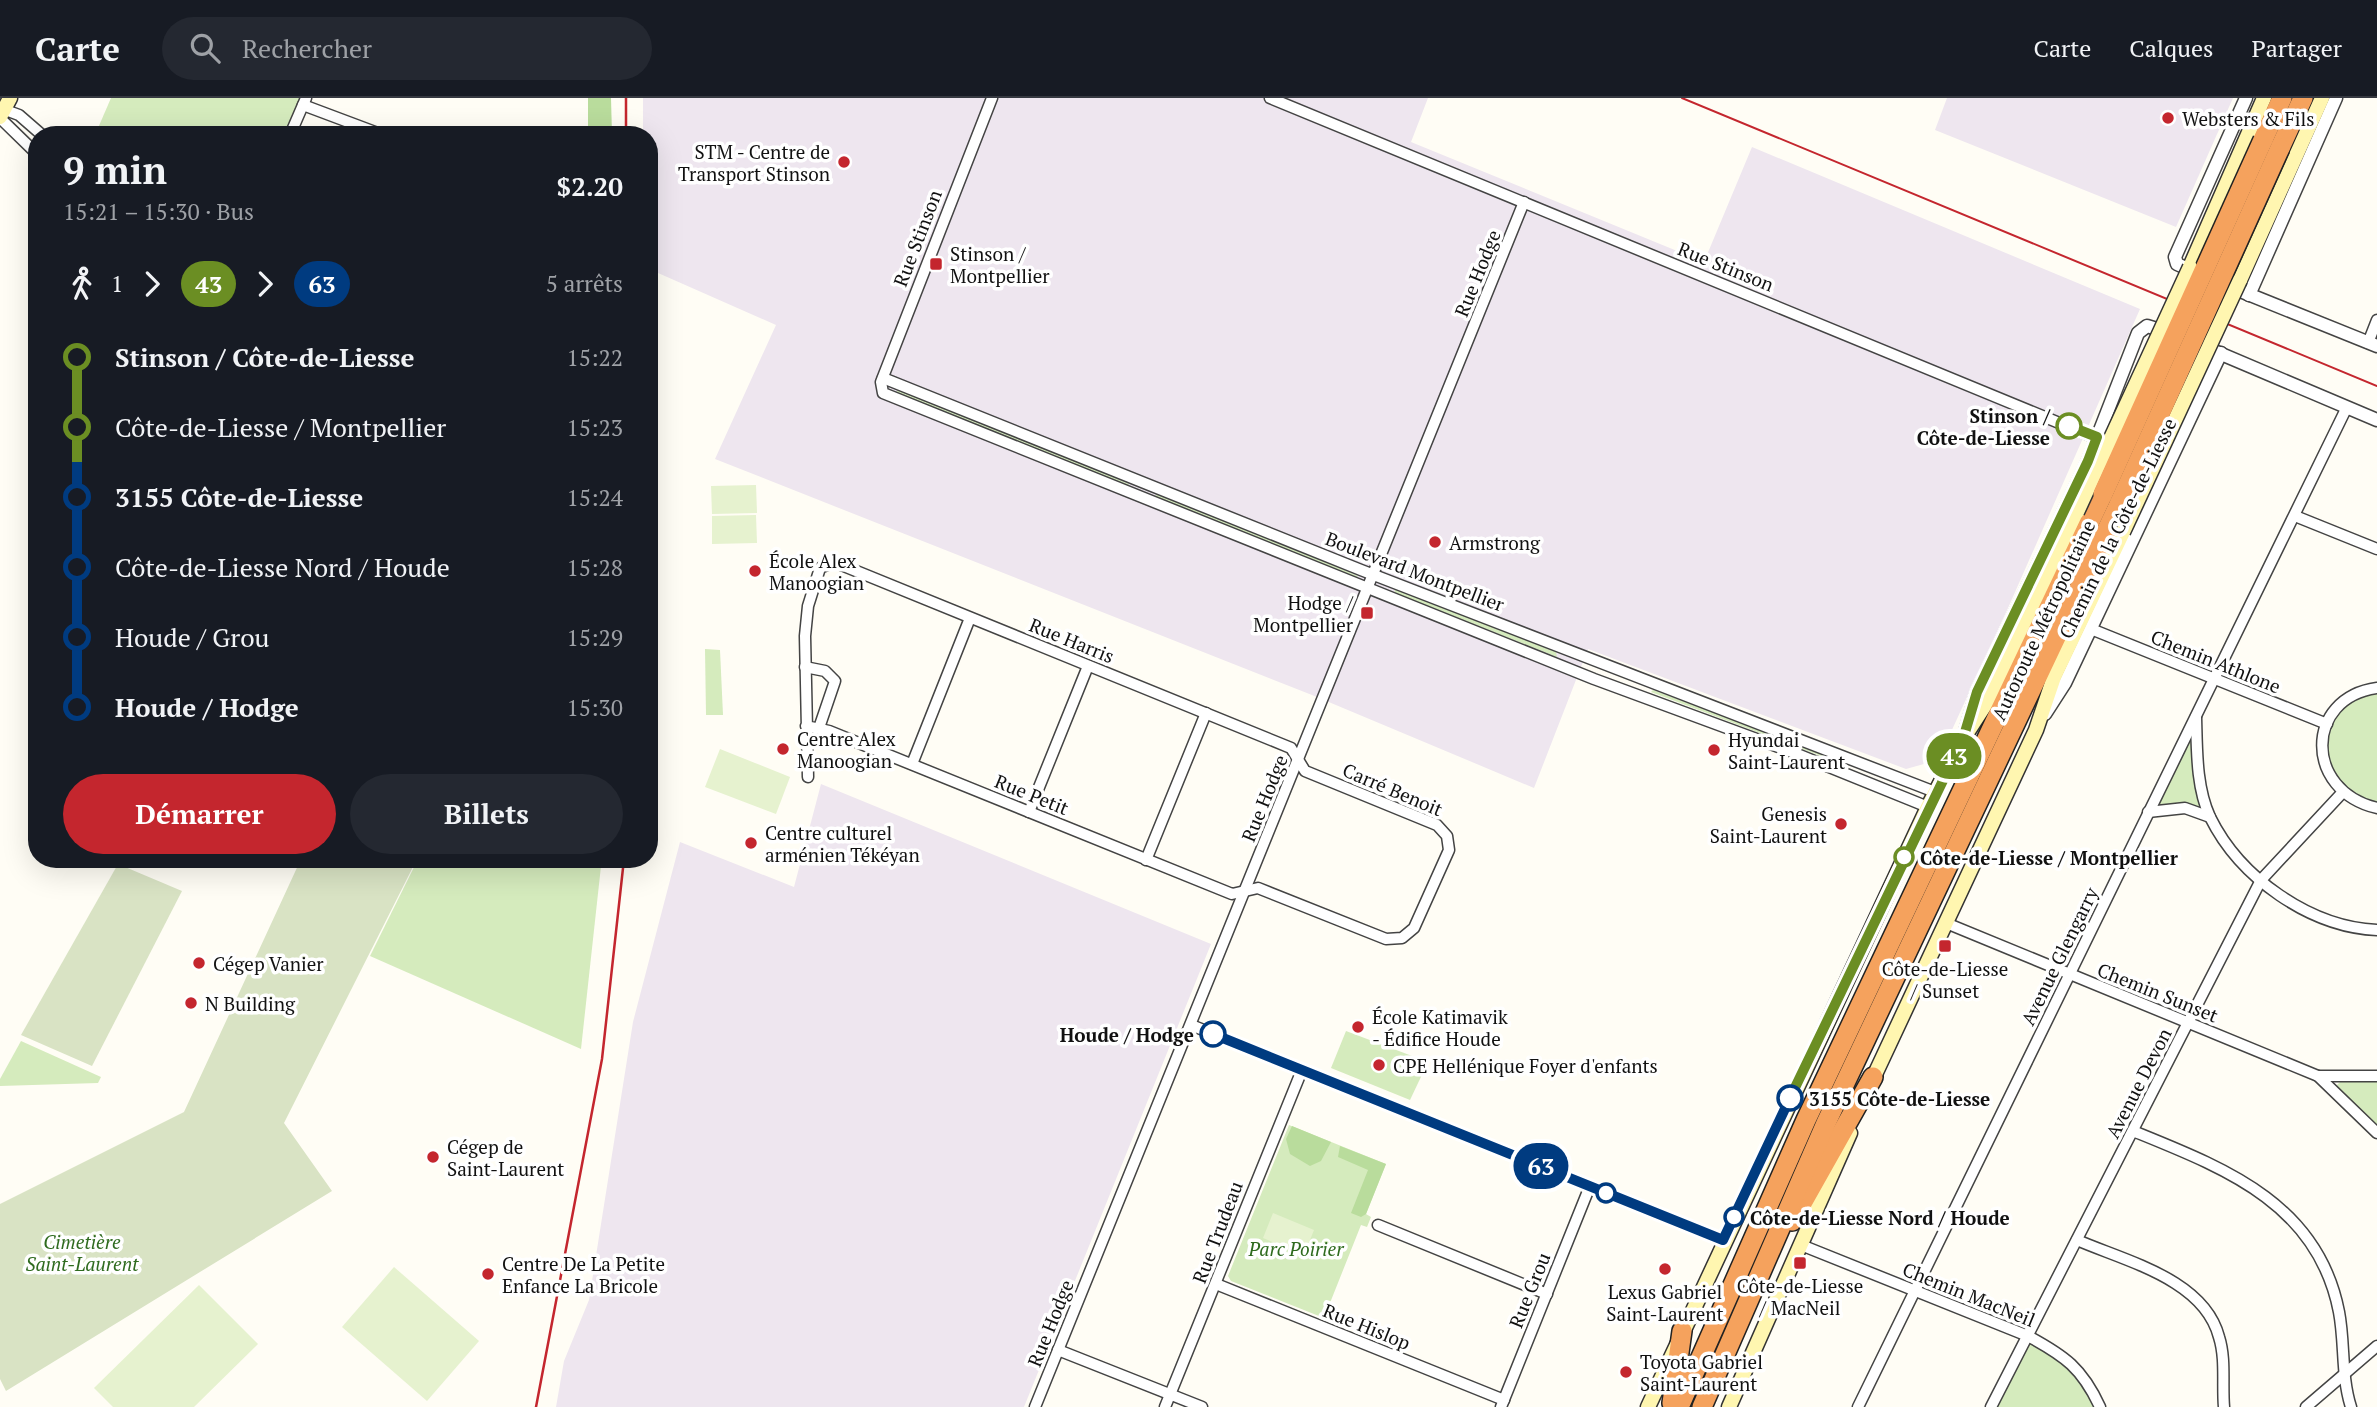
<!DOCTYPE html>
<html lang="fr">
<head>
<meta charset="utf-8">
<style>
	body { margin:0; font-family:"PT Serif",serif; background:#242831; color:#f1f3f6; height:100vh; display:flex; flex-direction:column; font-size:26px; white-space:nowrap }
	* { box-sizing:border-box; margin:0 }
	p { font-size:23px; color:#9ea1a6 }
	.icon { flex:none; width:38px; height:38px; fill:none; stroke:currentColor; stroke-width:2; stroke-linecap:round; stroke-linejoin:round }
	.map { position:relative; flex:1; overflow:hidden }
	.sheet { position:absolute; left:28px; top:28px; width:630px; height:742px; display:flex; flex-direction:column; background:#171b24; border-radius:28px; box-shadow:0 7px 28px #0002 }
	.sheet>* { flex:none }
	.badge { padding:0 14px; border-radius:23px; font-size:24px; line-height:46px }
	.map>.badge { position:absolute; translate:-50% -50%; box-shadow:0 0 0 4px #fff }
	.legs { display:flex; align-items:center; gap:10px; height:77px; padding:0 35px; font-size:23px }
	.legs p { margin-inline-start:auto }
	.head { display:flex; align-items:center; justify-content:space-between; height:119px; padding:0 35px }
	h1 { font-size:38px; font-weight:800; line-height:52px }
	.button { display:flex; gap:14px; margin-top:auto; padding:14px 35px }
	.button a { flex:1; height:80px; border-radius:42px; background:#c4262e; color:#fff; font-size:28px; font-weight:800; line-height:80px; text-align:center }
	.button a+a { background:#242831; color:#f1f3f6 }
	ul { padding:0 35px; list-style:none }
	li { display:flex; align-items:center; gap:24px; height:70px; font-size:26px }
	li i { display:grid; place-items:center; width:10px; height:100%; margin:0 9px; background:currentColor }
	li i::after { content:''; width:18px; height:18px; margin:-9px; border:5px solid; border-radius:50%; background:#171b24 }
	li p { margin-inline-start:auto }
	li:first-child i { background:linear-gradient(#0000 50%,currentColor 0) }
	li:last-child i { background:linear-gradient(currentColor 50%,#0000 0) }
	header { display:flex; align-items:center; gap:42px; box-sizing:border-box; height:98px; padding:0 35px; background:#171b24; border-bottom:2px solid #363941 }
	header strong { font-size:33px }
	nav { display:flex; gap:38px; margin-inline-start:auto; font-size:24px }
	.search { width:490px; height:63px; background:#242831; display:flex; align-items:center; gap:18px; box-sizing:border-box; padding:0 24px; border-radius:38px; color:#9ea1a6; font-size:26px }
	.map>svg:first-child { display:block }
	.industrial { fill:#eee6ef }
	.green { fill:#d5ebbd }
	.forest { fill:#b9dc9c }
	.cemetery { fill:#d9e3c4 }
	.pitch { fill:#e6f2cf }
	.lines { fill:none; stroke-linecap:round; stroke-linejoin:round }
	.minor-casing { stroke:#444; stroke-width:13 }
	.tertiary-casing { stroke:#444; stroke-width:15 }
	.secondary-casing { stroke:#333; stroke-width:17 }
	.motorway-casing { stroke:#222; stroke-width:22 }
	.minor { stroke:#fff; stroke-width:10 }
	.tertiary { stroke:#fff; stroke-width:12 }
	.secondary { stroke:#fff6b0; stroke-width:14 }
	.motorway { stroke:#f5a25d; stroke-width:19 }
	.tram { stroke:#c4262e; stroke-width:2 }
	.rail { stroke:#c4262e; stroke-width:2.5 }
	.secondary-bridge-casing { stroke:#333; stroke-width:17; stroke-linecap:butt }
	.motorway-bridge-casing { stroke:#222; stroke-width:22; stroke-linecap:butt }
	.secondary-bridge { stroke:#fff6b0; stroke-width:14 }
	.motorway-bridge { stroke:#f5a25d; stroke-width:19 }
	.line-1-casing { stroke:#fff; stroke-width:16 }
	.line-2-casing { stroke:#fff; stroke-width:16 }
	.line-1 { stroke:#6b8e23; stroke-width:10 }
	.line-2 { stroke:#003b80; stroke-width:10 }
	.poi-dot { fill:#c4262e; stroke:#fff; stroke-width:2.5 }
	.stop-1-dot { fill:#fff; stroke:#6b8e23; stroke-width:3.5 }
	.stop-2-dot { fill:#fff; stroke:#003b80; stroke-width:3.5 }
	.labels { text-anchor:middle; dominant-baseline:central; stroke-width:7; stroke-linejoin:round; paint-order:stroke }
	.poi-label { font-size:19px; fill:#111; stroke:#fff; text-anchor:start }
	.street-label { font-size:19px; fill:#111; stroke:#fff }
	.stop-label { font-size:19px; font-weight:bold; fill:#111; stroke:#fff; text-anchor:start }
	.park-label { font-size:19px; font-style:italic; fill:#2f6b1f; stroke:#fff }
</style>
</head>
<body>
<header>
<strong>Carte</strong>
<div class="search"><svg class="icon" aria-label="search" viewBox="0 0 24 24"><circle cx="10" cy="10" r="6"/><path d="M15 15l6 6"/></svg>Rechercher</div>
<nav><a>Carte</a><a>Calques</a><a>Partager</a></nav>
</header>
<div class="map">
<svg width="2377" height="1309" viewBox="0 0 2377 1309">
	<rect width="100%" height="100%" fill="#fffdf5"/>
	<g class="industrial">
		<path d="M643,0H1428L1411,44L1704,164L1752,49L2140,211L2008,510L1945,647L1931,664L1906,671L1588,551L1534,690L1312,597L715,361L776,227L649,171V37H643Z"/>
		<path d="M1947,0H2233L2176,129L1935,32Z"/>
		<path d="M821,686L1211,846L1024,1309H556L564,1263L589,1202L633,924L680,744L794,789Z"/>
	</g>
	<g class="green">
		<path d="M111,0H306L290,37H95Z"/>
		<path d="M898,291L1111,375V378L1129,386L1128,389L896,295Z"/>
		<path d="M1156,396L1166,400L1168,398L1266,440L1267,438L1358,478L1356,480L1155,400Z"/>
		<path d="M1394,489L1556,554L1557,559L1395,495Z"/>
		<path d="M705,551L720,552L723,617H706Z"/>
		<path d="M2377,590V710L2331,681L2323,642L2339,607Z"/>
		<path d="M1653,592L1838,661L1837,664L1651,594Z"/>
		<path d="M2196,614L2197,655L2210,719L2200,714H2148Z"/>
		<path d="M418,761H595L601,768L581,951L370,858Z"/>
		<path d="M1346,933L1428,964L1410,1002L1331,970Z"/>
		<path d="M21,943L101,979L98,985L0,988V981Z"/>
		<path d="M2342,982L2377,984V1027L2339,995L2337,987Z"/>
		<path d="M1289,1027L1386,1066L1366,1116L1371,1119L1367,1129L1361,1127L1324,1220L1231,1183L1228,1178Z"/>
		<path d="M2028,1238L2056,1253L2100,1309H1991Z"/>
	</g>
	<g class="forest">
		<path d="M588,0H611L612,37H588Z"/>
		<path d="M1292,1028L1331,1044L1321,1063L1310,1068L1290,1056L1286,1041Z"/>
		<path d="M1340,1048L1386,1066L1366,1116L1361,1119L1351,1115L1368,1072L1338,1059Z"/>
	</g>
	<g class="cemetery">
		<path d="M301,761H417L284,1025L332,1093L6,1293L0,1281V1106L184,1014Z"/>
		<path d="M118,766L182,793L92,968L21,937Z"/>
	</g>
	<g class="pitch">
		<path d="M756,387L757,415L712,416L711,388Z"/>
		<path d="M756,417L757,445L712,446V418Z"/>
		<path d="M720,651L790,679L776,716L705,689Z"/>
		<path d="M1273,1115L1314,1132L1304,1157L1263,1140Z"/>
		<path d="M394,1169L479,1243L427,1303L342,1229Z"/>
		<path d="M199,1187L258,1246L194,1309H113L94,1290Z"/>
	</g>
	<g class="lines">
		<g class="minor-casing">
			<g id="minor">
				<path d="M992,0L881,284L883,295L1594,581L1792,654L1928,709"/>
				<path d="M1270,0L2103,343"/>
				<path d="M303,7L383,37"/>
				<path d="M0,10L19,17L42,37"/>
				<path d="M0,20L37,56"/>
				<path d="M290,37L306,0"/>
				<path d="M2368,245L2377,222"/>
				<path d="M883,280L1361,472L1935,694"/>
				<path d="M2295,418L2377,451"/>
				<path d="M2091,531L2327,626"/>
				<path d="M805,569L825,573L835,583L819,630"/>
				<path d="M2377,590C2304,600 2304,693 2377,710"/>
				<path d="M2196,619C2197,651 2196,689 2210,719C2240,780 2310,829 2377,832"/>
				<path d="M806,628L829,633L1232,796L1258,790L1386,841L1402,840L1414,830L1449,752L1447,738L1437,727L1305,673L1291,650L834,464L820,470L808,508L805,538L808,679"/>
				<path d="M912,666L970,520"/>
				<path d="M1029,714L1088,568"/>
				<path d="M2148,714L2185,710L2210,719"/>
				<path d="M1146,762L1206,615"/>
				<path d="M1946,825L2318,978L2377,1035"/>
				<path d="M1191,927L1723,1142"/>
				<path d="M2318,978H2377"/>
				<path d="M2133,1033C2224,1070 2318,1105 2339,1214C2345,1245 2341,1278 2351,1309"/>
				<path d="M1378,1127L1547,1196"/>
				<path d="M2077,1142C2125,1163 2204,1181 2219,1239C2226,1261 2222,1286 2224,1309"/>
				<path d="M1801,1147L2028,1238C2065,1258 2082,1270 2100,1309"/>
				<path d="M1216,1186L1504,1302"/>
				<path d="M1058,1252L1202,1309"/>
				<path d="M1035,1309L1524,104"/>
				<path d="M1165,1309L1302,972"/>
				<path d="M1501,1309L1590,1088"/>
				<path d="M1858,1309L2347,309"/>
				<path d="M1991,1309L2261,782L2342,695"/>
				<path d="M2306,1309L2377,1248"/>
			</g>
		</g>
		<g class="tertiary-casing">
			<g id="tertiary">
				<path d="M2195,174L2177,166L2175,159L2246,0"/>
				<path d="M2228,188L2377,248"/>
				<path d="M2249,197L2336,0"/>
				<path d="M2200,247L2377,322"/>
				<path d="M2045,616L2065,585L2221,255"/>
				<path d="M1965,634L1977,594L2088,363L2138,235L2147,228L2170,235"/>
			</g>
		</g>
		<g class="secondary-casing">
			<g id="secondary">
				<path d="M0,19L10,0"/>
				<path d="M2190,169L2264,0"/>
				<path d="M2240,182L2322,0"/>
				<path d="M1870,987L2036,632L2054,579L2123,434"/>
				<path d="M1648,1309L1928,709L1963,641L1989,601L2077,414"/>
				<path d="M1729,1309L1850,1035"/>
			</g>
		</g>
		<g class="motorway-casing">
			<g id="motorway">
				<path d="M2263,42L2282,0"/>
				<path d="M2280,50L2303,0"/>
				<path d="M1792,1123L1873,979"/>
				<path d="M1672,1305L1682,1233"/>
				<path d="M1679,1309L1806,1022L2103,396"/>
				<path d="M1702,1309L1826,1025L2120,404"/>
			</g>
		</g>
		<use href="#minor" class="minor"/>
		<use href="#tertiary" class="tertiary"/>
		<use href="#secondary" class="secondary"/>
		<use href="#motorway" class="motorway"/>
		<path class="tram" d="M1682,0L2377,288"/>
		<g class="rail">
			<path d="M626,0V37"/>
			<path d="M536,1309L602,961L624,761"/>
		</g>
		<g class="secondary-bridge-casing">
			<g id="secondary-bridge">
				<path d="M2077,414L2190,169"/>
				<path d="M2123,434L2240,182"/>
			</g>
		</g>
		<g class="motorway-bridge-casing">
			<g id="motorway-bridge">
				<path d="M2103,396L2263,42"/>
				<path d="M2120,404L2280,50"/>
			</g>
		</g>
		<use href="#secondary-bridge" class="secondary-bridge"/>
		<use href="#motorway-bridge" class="motorway-bridge"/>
	</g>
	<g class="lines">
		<g class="line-1-casing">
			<path id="line-1" d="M1790,1000L1963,641L1977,594L2088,363L2097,339L2069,328"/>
		</g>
		<g class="line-2-casing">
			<path id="line-2" d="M1213,936L1723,1142L1790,1000"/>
		</g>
		<use href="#line-1" class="line-1"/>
		<use href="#line-2" class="line-2"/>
	</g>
	<g class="poi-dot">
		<circle cx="2168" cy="20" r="7"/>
		<circle cx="844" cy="64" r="7"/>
		<rect x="929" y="159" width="14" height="14" rx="3.5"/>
		<circle cx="1435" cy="444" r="7"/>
		<circle cx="755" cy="473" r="7"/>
		<rect x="1360" y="508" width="14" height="14" rx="3.5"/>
		<circle cx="783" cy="651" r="7"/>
		<circle cx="1714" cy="652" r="7"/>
		<circle cx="1841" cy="726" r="7"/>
		<circle cx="751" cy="745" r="7"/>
		<rect x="1938" y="841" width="14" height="14" rx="3.5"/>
		<circle cx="199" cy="865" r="7"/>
		<circle cx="191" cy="905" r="7"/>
		<circle cx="1358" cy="929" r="7"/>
		<circle cx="1379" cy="967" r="7"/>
		<circle cx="433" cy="1059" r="7"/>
		<rect x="1793" y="1158" width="14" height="14" rx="3.5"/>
		<circle cx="1665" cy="1171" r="7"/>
		<circle cx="488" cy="1176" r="7"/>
		<circle cx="1626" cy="1274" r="7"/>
	</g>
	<g class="stop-1-dot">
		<circle cx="2069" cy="328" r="12"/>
		<circle cx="1904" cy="759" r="9"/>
	</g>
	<g class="stop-2-dot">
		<circle cx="1213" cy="936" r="12"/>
		<circle cx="1790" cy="1000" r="12"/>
		<circle cx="1606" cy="1095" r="9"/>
		<circle cx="1734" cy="1119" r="9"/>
	</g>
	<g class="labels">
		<g class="poi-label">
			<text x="2182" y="20">Websters &amp; Fils</text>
			<text x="830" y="53" text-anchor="end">STM - Centre de<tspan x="830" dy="22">Transport Stinson</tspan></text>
			<text x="950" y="155">Stinson /<tspan x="950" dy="22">Montpellier</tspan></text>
			<text x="1449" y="444">Armstrong</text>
			<text x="769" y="462">École Alex<tspan x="769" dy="22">Manoogian</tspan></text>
			<text x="1353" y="504" text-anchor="end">Hodge /<tspan x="1353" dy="22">Montpellier</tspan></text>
			<text x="797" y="640">Centre Alex<tspan x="797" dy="22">Manoogian</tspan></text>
			<text x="1728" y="641">Hyundai<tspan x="1728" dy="22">Saint-Laurent</tspan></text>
			<text x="1827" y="715" text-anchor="end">Genesis<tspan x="1827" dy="22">Saint-Laurent</tspan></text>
			<text x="765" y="734">Centre culturel<tspan x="765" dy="22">arménien Tékéyan</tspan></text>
			<text x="213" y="865">Cégep Vanier</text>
			<text x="1945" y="870" text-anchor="middle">Côte-de-Liesse<tspan x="1945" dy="22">/ Sunset</tspan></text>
			<text x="205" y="905">N Building</text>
			<text x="1372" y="918">École Katimavik<tspan x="1372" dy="22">- Édifice Houde</tspan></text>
			<text x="1393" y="967">CPE Hellénique Foyer d'enfants</text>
			<text x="447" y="1048">Cégep de<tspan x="447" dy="22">Saint-Laurent</tspan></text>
			<text x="502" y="1165">Centre De La Petite<tspan x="502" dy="22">Enfance La Bricole</tspan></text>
			<text x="1800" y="1187" text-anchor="middle">Côte-de-Liesse<tspan x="1800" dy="22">/ MacNeil</tspan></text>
			<text x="1665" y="1193" text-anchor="middle">Lexus Gabriel<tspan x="1665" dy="22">Saint-Laurent</tspan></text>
			<text x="1640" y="1263">Toyota Gabriel<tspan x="1640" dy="22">Saint-Laurent</tspan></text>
		</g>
		<g class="street-label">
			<text transform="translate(917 140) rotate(-69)">Rue Stinson</text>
			<text transform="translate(1726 168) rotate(22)">Rue Stinson</text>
			<text transform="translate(1477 175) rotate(-68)">Rue Hodge</text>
			<text transform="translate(2117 430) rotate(-64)">Chemin de la Côte-de-Liesse</text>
			<text transform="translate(1415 473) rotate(21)">Boulevard Montpellier</text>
			<text transform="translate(2043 522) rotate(-65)">Autoroute Métropolitaine</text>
			<text transform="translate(1072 542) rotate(22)">Rue Harris</text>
			<text transform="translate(2216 563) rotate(22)">Chemin Athlone</text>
			<text transform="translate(1393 691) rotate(23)">Carré Benoit</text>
			<text transform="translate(1032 696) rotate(22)">Rue Petit</text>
			<text transform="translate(1264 700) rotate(-68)">Rue Hodge</text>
			<text transform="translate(2059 858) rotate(-64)">Avenue Glengarry</text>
			<text transform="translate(2158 894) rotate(22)">Chemin Sunset</text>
			<text transform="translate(2138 985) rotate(-63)">Avenue Devon</text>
			<text transform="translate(1217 1134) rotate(-69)">Rue Trudeau</text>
			<text transform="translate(1529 1192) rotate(-68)">Rue Grou</text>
			<text transform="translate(1969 1196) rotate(22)">Chemin MacNeil</text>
			<text transform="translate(1050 1225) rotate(-68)">Rue Hodge</text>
			<text transform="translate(1367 1228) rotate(22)">Rue Hislop</text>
		</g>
		<g class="stop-label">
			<text x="2050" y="317" text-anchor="end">Stinson /<tspan x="2050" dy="22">Côte-de-Liesse</tspan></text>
			<text x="1920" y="759">Côte-de-Liesse / Montpellier</text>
			<text x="1194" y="936" text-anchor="end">Houde / Hodge</text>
			<text x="1809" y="1000">3155 Côte-de-Liesse</text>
			<text x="1750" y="1119">Côte-de-Liesse Nord / Houde</text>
		</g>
		<g class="park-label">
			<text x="82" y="1143">Cimetière<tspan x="82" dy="22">Saint-Laurent</tspan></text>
			<text x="1296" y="1150">Parc Poirier</text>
		</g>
	</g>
</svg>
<b class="badge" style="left:1954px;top:658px;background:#6b8e23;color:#fff">43</b>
<b class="badge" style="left:1541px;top:1068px;background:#003b80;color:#fff">63</b>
<section class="sheet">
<div class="head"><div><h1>9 min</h1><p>15:21 – 15:30 · Bus</p></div><b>$2.20</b></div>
<div class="legs"><svg class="icon" aria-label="walk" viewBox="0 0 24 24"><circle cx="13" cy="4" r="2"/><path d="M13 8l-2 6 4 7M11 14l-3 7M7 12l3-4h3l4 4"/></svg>1<svg class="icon" aria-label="forward" viewBox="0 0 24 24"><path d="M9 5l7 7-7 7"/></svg><b class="badge" style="background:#6b8e23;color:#fff">43</b><svg class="icon" aria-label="forward" viewBox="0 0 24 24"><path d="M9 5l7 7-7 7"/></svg><b class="badge" style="background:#003b80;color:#fff">63</b><p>5 arrêts</p></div>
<ul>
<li><i style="color:#6b8e23"></i><b>Stinson / Côte-de-Liesse</b><p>15:22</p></li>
<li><i style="color:#6b8e23"></i><span>Côte-de-Liesse / Montpellier</span><p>15:23</p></li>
<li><i style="color:#003b80"></i><b>3155 Côte-de-Liesse</b><p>15:24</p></li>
<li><i style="color:#003b80"></i><span>Côte-de-Liesse Nord / Houde</span><p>15:28</p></li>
<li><i style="color:#003b80"></i><span>Houde / Grou</span><p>15:29</p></li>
<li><i style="color:#003b80"></i><b>Houde / Hodge</b><p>15:30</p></li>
</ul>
<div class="button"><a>Démarrer</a><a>Billets</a></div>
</section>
</div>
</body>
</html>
